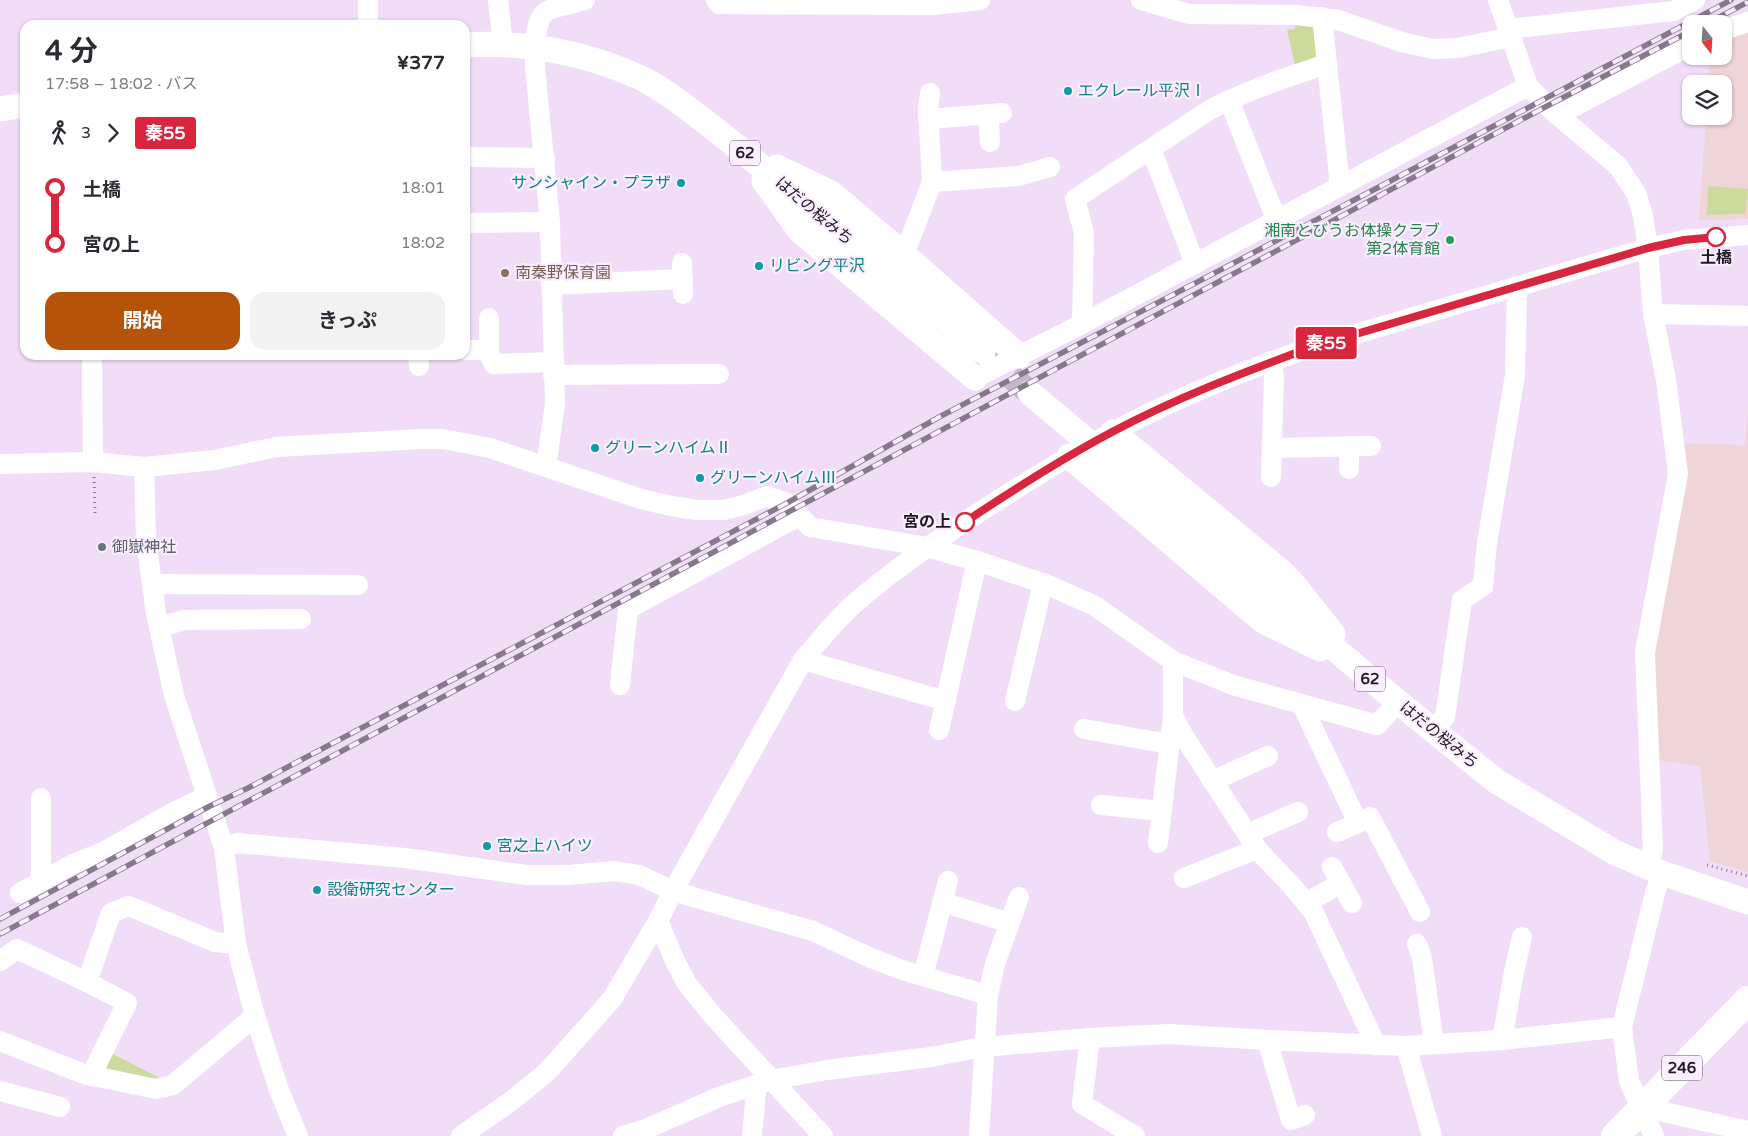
<!DOCTYPE html>
<html lang="ja">
<head>
<meta charset="utf-8">
<style>
	body { margin:0; font-family:"Varela Round","Noto Sans JP",sans-serif; background:#f2f2f3; color:#2b2b33; height:100vh; display:flex; flex-direction:column; font-size:19px; white-space:nowrap }
	* { box-sizing:border-box; margin:0 }
	p { font-size:16px; color:#7c7c81 }
	.icon { flex:none; width:28px; height:28px; fill:none; stroke:currentColor; stroke-width:2; stroke-linecap:round; stroke-linejoin:round }
	.map { position:relative; flex:1; overflow:hidden }
	.panel { position:absolute; left:20px; top:20px; width:450px; height:340px; display:flex; flex-direction:column; background:#fff; border-radius:15px; box-shadow:0 1px 4px #0004 }
	.panel>* { flex:none }
	.badge { padding:0 10px; border-radius:4px; font-size:18px; line-height:32px }
	.needle { width:32px; rotate:163deg }
	.fabs { position:absolute; left:1682px; top:15px; display:grid; gap:10px }
	.fabs a { display:grid; place-items:center; width:50px; height:50px; border-radius:10px; background:#fff; box-shadow:0 1px 4px #0004; font-size:25px }
	.map>.badge { position:absolute; translate:-50% -50%; box-shadow:0 0 0 2px #fff }
	.legs { display:flex; align-items:center; gap:8px; height:55px; padding:0 25px; font-size:16px }
	.legs p { margin-inline-start:auto }
	.headline { display:flex; align-items:center; justify-content:space-between; height:85px; padding:0 25px }
	h1 { font-size:28px; font-weight:700; line-height:38px }
	.action { display:flex; gap:10px; margin-top:auto; padding:10px 25px }
	.action a { flex:1; height:58px; border-radius:15px; background:#b45309; color:#fff; font-size:20px; font-weight:700; line-height:58px; text-align:center }
	.action a+a { background:#f2f2f3; color:#2b2b33 }
	ul { padding:0 25px; list-style:none }
	li { display:flex; align-items:center; gap:18px; height:55px; font-size:19px }
	li i { display:grid; place-items:center; width:8px; height:100%; margin:0 6px; background:currentColor }
	li i::after { content:''; width:12px; height:12px; margin:-6px; border:4px solid; border-radius:50%; background:#fff }
	li p { margin-inline-start:auto }
	li:first-child i { background:linear-gradient(#0000 50%,currentColor 0) }
	li:last-child i { background:linear-gradient(currentColor 50%,#0000 0) }
	.map>svg:first-child { display:block }
	.commercial { fill:#efd4d8 }
	.green { fill:#ccda9c }
	.lines { fill:none; stroke-linecap:round; stroke-linejoin:round }
	.major-tunnel { stroke:#c8b6ce; stroke-width:25; stroke-dasharray:25 12; stroke-linecap:butt }
	.path { stroke:#86798b; stroke-width:3; stroke-dasharray:1 4; stroke-linecap:butt }
	.minor { stroke:#fff; stroke-width:20 }
	.major { stroke:#fff; stroke-width:25 }
	.highway { stroke:#fff; stroke-width:28 }
	.rail-casing { stroke:#86798b; stroke-width:5.5 }
	.rail { stroke:#faeeff; stroke-width:4; stroke-dasharray:11; stroke-linecap:butt }
	.line-1-casing { stroke:#fff; stroke-width:11 }
	.line-1 { stroke:#d7263d; stroke-width:8 }
	.culture-dot { fill:#0f9aa8; stroke:#faeeff; stroke-width:2 }
	.stop-1-dot { fill:#fff; stroke:#d7263d; stroke-width:2.5 }
	.leisure-dot { fill:#2e9e5b; stroke:#faeeff; stroke-width:2 }
	.education-dot { fill:#8d6e63; stroke:#faeeff; stroke-width:2 }
	.worship-dot { fill:#6b7280; stroke:#faeeff; stroke-width:2 }
	.labels { text-anchor:middle; dominant-baseline:central; stroke-width:4.5; stroke-linejoin:round; paint-order:stroke }
	.shield { fill:#faeeff; stroke:#615965; stroke-width:1 }
	.shield-label { font-size:15px; font-weight:bold; fill:#201923 }
	.culture-label { font-size:16px; fill:#0d838f; stroke:#faeeff; text-anchor:start }
	.street-label { font-size:16px; fill:#201923; stroke:#faeeff }
	.leisure-label { font-size:16px; fill:#27864d; stroke:#faeeff; text-anchor:end }
	.stop-label { font-size:16px; font-weight:bold; fill:#201923; stroke:#faeeff }
	.education-label { font-size:16px; fill:#785e54; stroke:#faeeff; text-anchor:start }
	.worship-label { font-size:16px; fill:#5b616d; stroke:#faeeff; text-anchor:start }
</style>
</head>
<body>
<div class="map">
<svg width="1748" height="1136" viewBox="0 0 1748 1136">
	<rect width="100%" height="100%" fill="#f2ddf9"/>
	<g class="commercial">
		<path d="M1748,28V219L1699,220L1706,116H1724V84H1708L1710,56H1724V36Z"/>
		<path d="M1748,408V872L1710,861L1700,766L1655,760L1651,672L1662,621L1658,611L1682,443L1745,445Z"/>
	</g>
	<g class="green">
		<path d="M1296,19L1313,21L1321,60L1296,69L1287,30L1295,29Z"/>
		<path d="M1708,186L1748,189L1746,211L1745,214L1707,215Z"/>
		<path d="M109,1052L164,1080L158,1082L105,1073L101,1066Z"/>
	</g>
	<g class="lines">
		<path class="major-tunnel" d="M983,352L1030,393"/>
		<g class="path">
			<path d="M94,477L95,514"/>
			<path d="M1707,865L1748,876"/>
		</g>
		<g class="minor">
			<path d="M498,0L503,45"/>
			<path d="M716,0L719,4L933,5L980,0"/>
			<path d="M1141,0L1189,14L1296,15L1338,20L1402,42L1433,49L1458,48L1510,37"/>
			<path d="M1498,0L1528,86L1547,106L1618,166L1636,193L1643,215L1648,248L1653,314L1666,380L1678,474L1645,652L1653,850L1647,867"/>
			<path d="M1322,17L1340,186"/>
			<path d="M368,25V0"/>
			<path d="M1508,29L1674,11L1695,0"/>
			<path d="M1724,30L1748,22"/>
			<path d="M1229,100L1276,219"/>
			<path d="M988,114L990,142"/>
			<path d="M1558,115L1691,45"/>
			<path d="M928,119L1002,113"/>
			<path d="M1151,149L1195,264"/>
			<path d="M465,157L545,158"/>
			<path d="M932,182L1019,176L1050,167"/>
			<path d="M465,223L550,222"/>
			<path d="M902,253L907,247L932,182L928,108L930,93"/>
			<path d="M682,263L683,294"/>
			<path d="M551,285L683,279"/>
			<path d="M1653,314L1748,316"/>
			<path d="M489,318V354L494,364L553,362"/>
			<path d="M1082,324L1084,233L1075,199L1211,109C1248,90 1287,77 1327,64"/>
			<path d="M465,350H489"/>
			<path d="M92,355L93,462"/>
			<path d="M418,355L419,366"/>
			<path d="M553,375L719,374"/>
			<path d="M975,378L1082,324L1528,86"/>
			<path d="M1349,446V469"/>
			<path d="M1272,448L1371,446"/>
			<path d="M0,464L93,462L144,467L215,460L276,447L421,439H443L490,448L641,499L671,506L698,510H724L744,505L767,496L787,503L810,527L927,547L977,561L1048,585L1095,606L1173,661L1233,685L1377,725L1398,702"/>
			<path d="M144,467L146,540L156,613L174,695L224,848L236,944L255,1016L279,1090L298,1136"/>
			<path d="M546,467L555,404L550,222L535,67C535,52 533,20 547,11C557,6 575,3 585,0"/>
			<path d="M1271,477L1274,375L1271,361"/>
			<path d="M152,584L358,585"/>
			<path d="M159,627L185,620L301,619"/>
			<path d="M803,660L946,701"/>
			<path d="M620,685L628,609L799,516"/>
			<path d="M1015,701L1043,583"/>
			<path d="M1302,705L1358,823"/>
			<path d="M1173,716L1183,735L1257,849L1290,884L1313,911L1376,1045"/>
			<path d="M1084,729L1169,744"/>
			<path d="M939,730L977,561"/>
			<path d="M1434,731L1445,717L1462,600L1483,586L1487,543L1515,375L1517,286"/>
			<path d="M1212,781L1268,756"/>
			<path d="M41,798V881"/>
			<path d="M1101,805L1162,811"/>
			<path d="M1370,817L1420,912"/>
			<path d="M1337,832L1370,818"/>
			<path d="M1247,834L1298,812"/>
			<path d="M1158,843L1173,716V661"/>
			<path d="M224,848L237,843L405,858L526,875H568L614,871L639,875L673,891L703,900L813,931L871,958L905,971L988,995"/>
			<path d="M1332,867L1352,903"/>
			<path d="M1184,878L1257,849"/>
			<path d="M20,893L73,864L105,851L172,813L207,796"/>
			<path d="M942,902L1010,923"/>
			<path d="M1306,903L1341,883"/>
			<path d="M658,921L674,959L687,984L715,1018L823,1136"/>
			<path d="M1417,944L1422,958L1434,1044"/>
			<path d="M0,961L17,949L87,982L127,1003L91,1076"/>
			<path d="M923,976L948,881"/>
			<path d="M87,982L111,913L129,906L215,942L236,944"/>
			<path d="M1090,1038L1082,1104L1135,1136"/>
			<path d="M1267,1040L1291,1120L1305,1115"/>
			<path d="M1502,1040L1514,972L1522,937"/>
			<path d="M0,1041L84,1074L156,1089L173,1085L255,1016"/>
			<path d="M1406,1046L1432,1136"/>
			<path d="M0,1091L60,1107"/>
			<path d="M1648,1103L1659,1111L1748,1131"/>
			<path d="M461,1136L510,1102L547,1072L612,999L658,921L673,891L803,660C819,641 835,621 854,604C889,573 929,546 969,519C1015,489 1062,459 1111,433C1175,398 1243,371 1312,347L1648,248L1684,240L1748,235"/>
			<path d="M623,1136L646,1129L719,1097L771,1080L827,1070L931,1057L983,1047L1090,1038L1169,1034L1267,1040L1406,1046L1502,1040L1622,1027"/>
			<path d="M752,1136L756,1092L754,1086"/>
			<path d="M979,1136L988,995L995,964L1019,897"/>
			<path d="M1654,1136L1629,1081L1622,1027L1655,893L1662,873"/>
		</g>
		<g class="major">
			<path d="M465,45C525,41 587,53 641,78C665,90 686,107 707,123C731,142 756,162 780,182C848,239 915,295 983,352"/>
			<path d="M0,109L25,105"/>
			<path d="M777,167L831,193L902,253L1019,356"/>
			<path d="M764,181L800,231L975,378"/>
			<path d="M1030,393L1398,702L1496,781L1614,852L1662,873L1748,902"/>
			<path d="M1113,432L1283,573L1295,586L1333,634"/>
			<path d="M1069,456L1263,621L1320,649"/>
		</g>
		<path class="highway" d="M1615,1136L1748,1000"/>
		<g class="rail-casing">
			<g id="rail">
				<path d="M1706,24L1748,2"/>
				<path d="M0,919L210,806L248,788L787,503L941,416L1379,187L1731,0"/>
				<path d="M0,934L1547,106L1691,31"/>
			</g>
		</g>
		<use href="#rail" class="rail"/>
	</g>
	<g class="lines">
		<g class="line-1-casing">
			<path id="line-1" d="M965,522C1013,490 1061,459 1112,432C1176,398 1244,372 1312,347L1648,248L1684,240L1716,237"/>
		</g>
		<use href="#line-1" class="line-1"/>
	</g>
	<g class="culture-dot">
		<circle cx="1068" cy="91" r="5"/>
		<circle cx="681" cy="183" r="5"/>
		<circle cx="759" cy="266" r="5"/>
		<circle cx="595" cy="448" r="5"/>
		<circle cx="700" cy="478" r="5"/>
		<circle cx="487" cy="846" r="5"/>
		<circle cx="317" cy="890" r="5"/>
	</g>
	<g class="stop-1-dot">
		<circle cx="1716" cy="237" r="9"/>
		<circle cx="965" cy="522" r="9"/>
	</g>
	<circle class="leisure-dot" cx="1450" cy="240" r="5"/>
	<circle class="education-dot" cx="505" cy="273" r="5"/>
	<circle class="worship-dot" cx="102" cy="547" r="5"/>
	<g class="labels">
		<g class="shield">
			<rect x="730" y="140.5" width="30" height="25" rx="4"/>
			<rect x="1355" y="666.5" width="30" height="25" rx="4"/>
			<rect x="1662" y="1055.5" width="40" height="25" rx="4"/>
		</g>
		<g class="shield-label">
			<text x="745" y="153">62</text>
			<text x="1370" y="679">62</text>
			<text x="1682" y="1068">246</text>
		</g>
		<g class="culture-label">
			<text x="1078" y="91">エクレール平沢Ⅰ</text>
			<text x="671" y="183" text-anchor="end">サンシャイン・プラザ</text>
			<text x="769" y="266">リビング平沢</text>
			<text x="605" y="448">グリーンハイムⅡ</text>
			<text x="710" y="478">グリーンハイムⅢ</text>
			<text x="497" y="846">宮之上ハイツ</text>
			<text x="327" y="890">設衛研究センター</text>
		</g>
		<g class="street-label">
			<text transform="translate(814 211) rotate(40)">はだの桜みち</text>
			<text transform="translate(1439 735) rotate(39)">はだの桜みち</text>
		</g>
		<g class="leisure-label">
			<text x="1440" y="231">湘南とびうお体操クラブ<tspan x="1440" dy="18">第2体育館</tspan></text>
		</g>
		<g class="stop-label">
			<text x="1716" y="258">土橋</text>
			<text x="951" y="522" text-anchor="end">宮の上</text>
		</g>
		<g class="education-label">
			<text x="515" y="273">南秦野保育園</text>
		</g>
		<g class="worship-label">
			<text x="112" y="547">御嶽神社</text>
		</g>
	</g>
</svg>
<div class="fabs">
<a><svg class="needle" viewBox="-14 -14 28 28"><path d="M0-13l5 13h-10z" fill="#e53935"/><path d="M0 13l5-13h-10z" fill="#7c7c81"/></svg></a>
<a><svg class="icon" aria-label="layers" viewBox="0 0 24 24"><path d="M12 4l9 5-9 5-9-5zM3 14l9 5 9-5"/></svg></a>
</div>
<b class="badge" style="left:1326px;top:343px;background:#d7263d;color:#fff">秦55</b>
<section class="panel">
<div class="headline"><div><h1>4 分</h1><p>17:58 – 18:02 · バス</p></div><b>¥377</b></div>
<div class="legs"><svg class="icon" aria-label="walk" viewBox="0 0 24 24"><circle cx="13" cy="4" r="2"/><path d="M13 8l-2 6 4 7M11 14l-3 7M7 12l3-4h3l4 4"/></svg>3<svg class="icon" aria-label="forward" viewBox="0 0 24 24"><path d="M9 5l7 7-7 7"/></svg><b class="badge" style="background:#d7263d;color:#fff">秦55</b></div>
<ul>
<li><i style="color:#d7263d"></i><b>土橋</b><p>18:01</p></li>
<li><i style="color:#d7263d"></i><b>宮の上</b><p>18:02</p></li>
</ul>
<div class="action"><a>開始</a><a>きっぷ</a></div>
</section>
</div>
</body>
</html>
